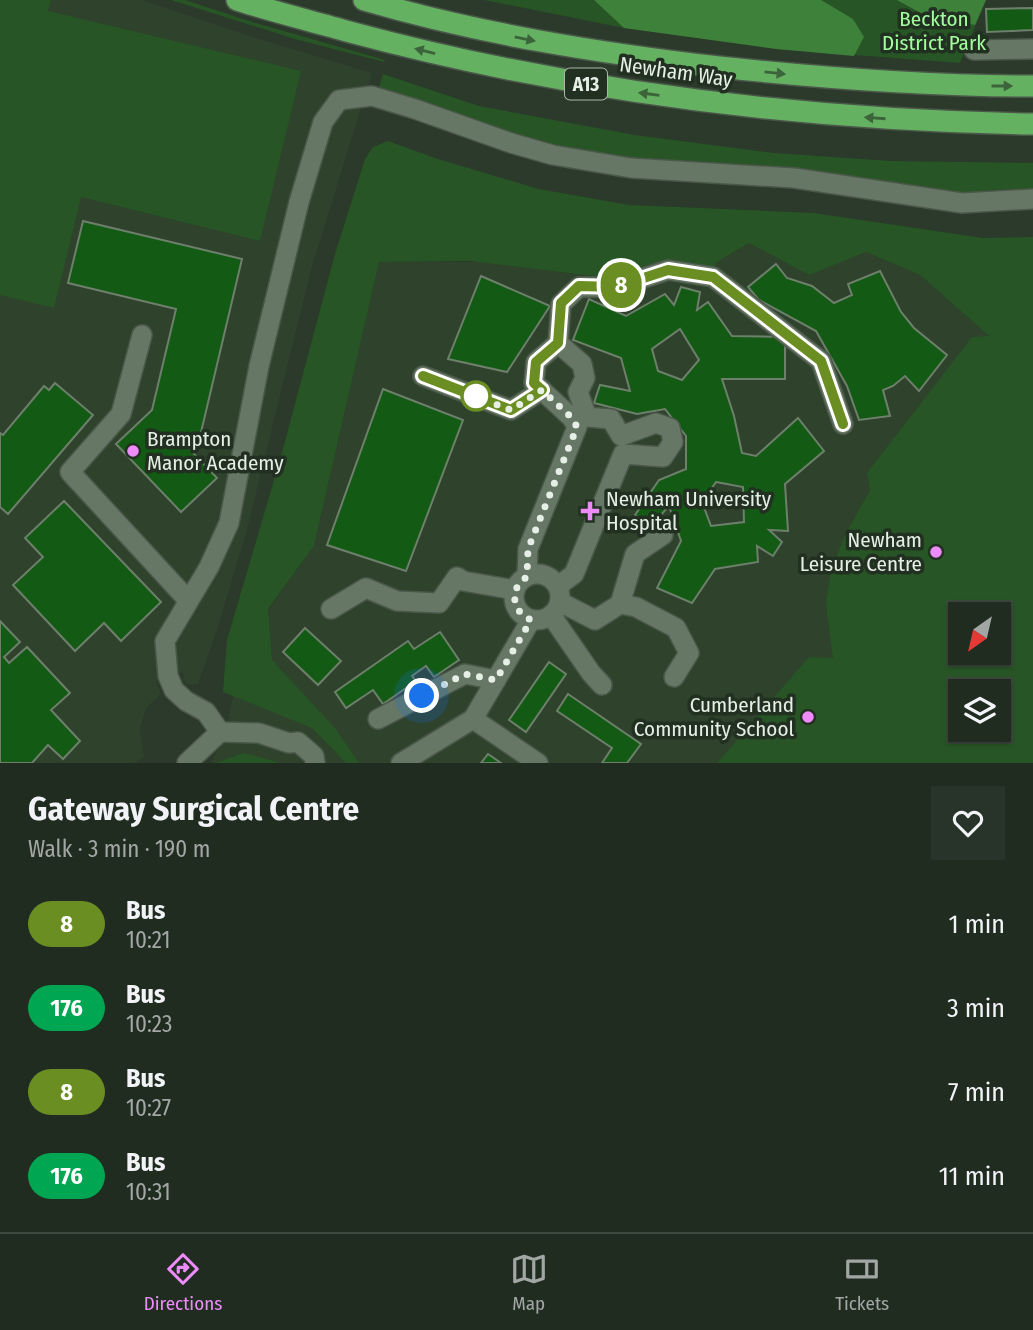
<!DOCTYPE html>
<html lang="en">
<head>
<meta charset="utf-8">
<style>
	body { margin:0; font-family:"Fira Sans Condensed",sans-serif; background:#283429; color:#f1f3f6; height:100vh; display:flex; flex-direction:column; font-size:26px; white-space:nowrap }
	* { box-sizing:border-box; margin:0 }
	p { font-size:23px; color:#a2a7a5 }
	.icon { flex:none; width:38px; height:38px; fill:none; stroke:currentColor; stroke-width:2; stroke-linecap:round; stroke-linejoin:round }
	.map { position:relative; height:763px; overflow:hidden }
	.sheet { display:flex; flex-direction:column; background:#202c20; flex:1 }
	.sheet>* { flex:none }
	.badge { padding:0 14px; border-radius:23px; font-size:24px; line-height:46px }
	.needle { width:46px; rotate:214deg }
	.tools { position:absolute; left:948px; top:602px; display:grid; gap:14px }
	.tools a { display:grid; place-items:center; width:63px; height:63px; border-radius:0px; background:#202c20; box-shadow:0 2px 5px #0004,0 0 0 2px #3d483e; font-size:35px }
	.you { position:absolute; width:35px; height:35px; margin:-18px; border:5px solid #fff; border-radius:50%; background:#1a73e8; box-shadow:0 0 0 10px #1a73e833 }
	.map>.badge { position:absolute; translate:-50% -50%; box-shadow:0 0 0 4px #fff }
	.round { display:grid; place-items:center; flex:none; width:74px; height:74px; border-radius:0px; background:#283429 }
	.summary { display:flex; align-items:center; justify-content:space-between; height:119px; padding:0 28px }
	h1 { font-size:33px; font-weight:700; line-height:52px }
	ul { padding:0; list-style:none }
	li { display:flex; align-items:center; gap:21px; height:84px; padding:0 28px }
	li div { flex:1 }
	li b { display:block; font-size:26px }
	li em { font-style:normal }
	li .badge { min-width:77px; font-weight:700; text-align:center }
	.menu { display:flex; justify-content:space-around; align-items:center; height:98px; border-top:2px solid #3d483e; background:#202c20; font-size:19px; color:#a2a7a5 }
	.menu a { display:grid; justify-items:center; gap:4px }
	.menu .selected { color:#ed8cf9 }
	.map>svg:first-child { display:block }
	.built { fill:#2e422c }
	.green { fill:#275525; fill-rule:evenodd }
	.forest { fill:#3e813b }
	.building { fill:#135b14; stroke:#6e7f6c; stroke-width:2; fill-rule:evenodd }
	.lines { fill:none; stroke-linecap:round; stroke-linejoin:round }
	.minor-casing { stroke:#4a5749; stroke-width:22 }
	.highway-casing { stroke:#4a5749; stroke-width:24 }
	.minor { stroke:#667765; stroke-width:19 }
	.highway { stroke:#65b162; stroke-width:21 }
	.oneway { fill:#3c643a }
	.line-casing { stroke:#fff; stroke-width:16 }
	.line { stroke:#6b8e23; stroke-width:10 }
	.walk { stroke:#e6efe5; stroke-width:7; stroke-dasharray:0 12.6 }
	.stop-dot { fill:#fff; stroke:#6b8e23; stroke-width:3.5 }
	.poi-dot { fill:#ed8cf9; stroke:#213020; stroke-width:2.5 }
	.labels { text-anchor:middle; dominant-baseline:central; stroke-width:7; stroke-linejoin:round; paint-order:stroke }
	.shield { fill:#213020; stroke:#abb6aa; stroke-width:2 }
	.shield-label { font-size:19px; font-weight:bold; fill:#e6efe5 }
	.park-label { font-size:21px; fill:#a2fd9d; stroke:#213020 }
	.street-label { font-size:21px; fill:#e6efe5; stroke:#213020 }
	.poi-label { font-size:21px; fill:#e6efe5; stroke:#213020; text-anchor:start }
</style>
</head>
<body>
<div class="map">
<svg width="1033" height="763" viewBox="0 0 1033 763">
	<rect width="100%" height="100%" fill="#2b3a2a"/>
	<g class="built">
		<path d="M0,0H142L256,38L372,73L311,270L247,530L217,630L198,684H186L182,672L156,681L161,694L146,708L140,729L144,757L135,763H0Z"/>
		<path d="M749,243L809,274L866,252L920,275L989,336L870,490L846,533L899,763H211L225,733L245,642L314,546L379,262H717Z"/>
	</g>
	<g class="green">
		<path d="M0,0H51L48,11L301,71L260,241L81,197L54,308L0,295Z"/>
		<path d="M171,0H185L252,22L385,60L384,62L295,39Z"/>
		<path d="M484,0H986L960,63L776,49L624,28Z"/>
		<path d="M383,74L479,106L635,135L774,153L891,161L1033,163V189L992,190L945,197L544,149L378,91Z"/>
		<path d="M388,141L438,159L539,189L629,205L814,213L983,238L1033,237V763H717L809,657L833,658L826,605L831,570L846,533L870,490L867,473L972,337L989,336L920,275L866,252L809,275L749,243L717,262L713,268L678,262L602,277L471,261L379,262L314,546L268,609L272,660L335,728L359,763H346L312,728L223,692L227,640L280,460L335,254L365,159L373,147ZM961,614H999V653H961ZM961,691H999V730H961Z"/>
		<path d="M243,753L278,762L279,763H216Z"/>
	</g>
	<g class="forest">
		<path d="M594,0H821L853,19L864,37L854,56L776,49L624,28Z"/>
		<path d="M897,0H986L975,25L926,16Z"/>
	</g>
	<g class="building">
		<path d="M1033,8V30L987,32L986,9Z"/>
		<path d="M83,221L242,259L198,445L182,441L217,478L181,512L116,444L152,410L176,309L68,283Z"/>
		<path d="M776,264L787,278L812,286L834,303L852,295L848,284L880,271L901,312L914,328L947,355L919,391L905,376L893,386L883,390L890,416L859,420L847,386L816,331L759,300L748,287Z"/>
		<path d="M481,276L550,306L507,372L448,359Z"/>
		<path d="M681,287L700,292L697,310L708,302L732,336L785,337V379H722L734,416L742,453L756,456L798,418L824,451L785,484L788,531L769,530L782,542L773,556L757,546L758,562L715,569L692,603L657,588L681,541L669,506L650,527L635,515L659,480L686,469V436L665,409L637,414L594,403L600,385L630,391L621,358L573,340L589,299L626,316L665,294L674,305ZM680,329L699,360L682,380L658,371L652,349ZM716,482L743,487L744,522L711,526L702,502Z"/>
		<path d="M55,383L93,415L8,514L0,507V433L3,435L44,386L49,390Z"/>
		<path d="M383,389L463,420L406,571L327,545Z"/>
		<path d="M64,501L161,602L121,641L104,623L75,651L13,585L43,557L25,538Z"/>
		<path d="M0,621L20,642L4,657L9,663L27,647L70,693L51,710L80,741L63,759L48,745L32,763H0Z"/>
		<path d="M305,628L341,661L318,685L283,652Z"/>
		<path d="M440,632L459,660L434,677L426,666L412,676L416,681L383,704L373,690L346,708L335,692L408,641L414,649Z"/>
		<path d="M549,662L566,674L526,732L509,720Z"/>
		<path d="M568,694L641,744L627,763H602L612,748L557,711Z"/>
		<path d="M488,754L501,763H481Z"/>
	</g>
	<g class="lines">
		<g class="minor-casing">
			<g id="minor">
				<path d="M974,50L1033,49"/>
				<path d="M142,335L121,414L70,472L187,599"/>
				<path d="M558,343L561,304L579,287H616L668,270L713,277L821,361L843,424"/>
				<path d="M423,376L511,410L542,390"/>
				<circle cx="537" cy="597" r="23"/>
				<path d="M527,576L528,549L577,427L572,418L534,383L536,362L558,343L582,364L585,378L578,392L587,417L611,419L621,436L656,423L670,428L673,442L663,457L623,454L574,574L558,586"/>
				<path d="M560,602L595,620L620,604L635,554L663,535"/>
				<path d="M620,604L636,607L676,628L689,653L674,677"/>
				<path d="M331,609L366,588L397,601L439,603L457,577L463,581L515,590"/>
				<path d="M551,615L591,673L602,685"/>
				<path d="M378,719L465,674L496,680"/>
				<path d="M473,719L538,763"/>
				<path d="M220,732L206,712L186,701L174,690L168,676L165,641L209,567L229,523L259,366L299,202L323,122L339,100L372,96L415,109L511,143L553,155L631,168L794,178L962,203L1033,199"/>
				<path d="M220,732L259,733L289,743L298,742L314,756L315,763"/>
				<path d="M187,763L220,732"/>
				<path d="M401,763L473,719L531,620"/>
			</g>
		</g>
		<g class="highway-casing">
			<g id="highway">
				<path d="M237,0C274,12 312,21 350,32C573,92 802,120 1033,124"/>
				<path d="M364,0C480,34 599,53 719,67C823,78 929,86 1033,86"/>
			</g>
		</g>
		<use href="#minor" class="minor"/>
		<use href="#highway" class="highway"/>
	</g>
	<defs><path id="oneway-solid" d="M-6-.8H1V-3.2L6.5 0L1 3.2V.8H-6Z" transform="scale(1.75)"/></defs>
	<g class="oneway">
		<use href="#oneway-solid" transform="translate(525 39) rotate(12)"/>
		<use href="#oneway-solid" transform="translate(425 51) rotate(-166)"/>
		<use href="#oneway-solid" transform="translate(775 73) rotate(6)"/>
		<use href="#oneway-solid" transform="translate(1002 86)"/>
		<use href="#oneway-solid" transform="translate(649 94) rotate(-172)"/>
		<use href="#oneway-solid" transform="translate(875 118) rotate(-176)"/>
	</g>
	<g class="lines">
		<g class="line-casing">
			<path id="line" d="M423,376L511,410L542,390L534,383L536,362L558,343L561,303L579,286L616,287L668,270L713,277L821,361L843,424"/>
		</g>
		<use href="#line" class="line"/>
		<path class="walk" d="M422,696L465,674L496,680L531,620C518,614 513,604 515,590L527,576L528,549L577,427L572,418L542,390L511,410L467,393L476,396"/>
	</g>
	<circle class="stop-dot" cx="476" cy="396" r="14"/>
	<g class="poi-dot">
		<circle cx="133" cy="451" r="7"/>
		<path d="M586.5 500.5h7v7h7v7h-7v7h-7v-7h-7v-7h7z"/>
		<circle cx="936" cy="552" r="7"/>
		<circle cx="808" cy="717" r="7"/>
	</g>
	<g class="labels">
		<rect class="shield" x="565" y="68.5" width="42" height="31" rx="5"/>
		<g class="shield-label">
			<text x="586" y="84">A13</text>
		</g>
		<g class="park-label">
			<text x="934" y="19">Beckton<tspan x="934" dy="24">District Park</tspan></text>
		</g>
		<g class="street-label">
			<text transform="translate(676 72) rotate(8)">Newham Way</text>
		</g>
		<g class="poi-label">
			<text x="147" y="439">Brampton<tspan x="147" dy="24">Manor Academy</tspan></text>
			<text x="606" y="499">Newham University<tspan x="606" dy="24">Hospital</tspan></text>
			<text x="922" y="540" text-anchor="end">Newham<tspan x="922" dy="24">Leisure Centre</tspan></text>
			<text x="794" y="705" text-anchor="end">Cumberland<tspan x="794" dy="24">Community School</tspan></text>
		</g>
	</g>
</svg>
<div class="tools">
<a><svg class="needle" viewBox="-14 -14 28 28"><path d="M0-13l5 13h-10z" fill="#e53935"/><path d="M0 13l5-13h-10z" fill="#a2a7a5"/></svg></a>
<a><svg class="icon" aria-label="layers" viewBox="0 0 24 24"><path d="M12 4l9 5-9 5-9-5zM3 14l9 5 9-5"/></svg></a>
</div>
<div class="you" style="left:422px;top:696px"></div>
<b class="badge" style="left:621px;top:285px;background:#6b8e23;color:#fff">8</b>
</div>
<section class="sheet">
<div class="summary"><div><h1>Gateway Surgical Centre</h1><p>Walk · 3 min · 190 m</p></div><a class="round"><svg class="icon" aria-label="heart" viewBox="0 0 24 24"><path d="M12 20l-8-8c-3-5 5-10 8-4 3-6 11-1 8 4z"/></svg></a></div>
<ul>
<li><span class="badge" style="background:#6b8e23;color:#fff">8</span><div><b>Bus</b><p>10:21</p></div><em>1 min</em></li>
<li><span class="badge" style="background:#00a651;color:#fff">176</span><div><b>Bus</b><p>10:23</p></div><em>3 min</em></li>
<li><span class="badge" style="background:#6b8e23;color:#fff">8</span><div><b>Bus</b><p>10:27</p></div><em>7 min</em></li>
<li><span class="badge" style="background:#00a651;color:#fff">176</span><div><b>Bus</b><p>10:31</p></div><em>11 min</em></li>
</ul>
</section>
<nav class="menu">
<a class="selected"><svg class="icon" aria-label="directions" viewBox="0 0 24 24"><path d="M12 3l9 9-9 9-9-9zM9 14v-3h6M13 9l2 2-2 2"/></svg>Directions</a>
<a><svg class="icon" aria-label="map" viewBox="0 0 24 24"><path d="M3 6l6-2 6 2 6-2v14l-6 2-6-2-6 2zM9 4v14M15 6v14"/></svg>Map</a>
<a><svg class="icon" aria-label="tickets" viewBox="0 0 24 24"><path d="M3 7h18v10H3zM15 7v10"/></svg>Tickets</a>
</nav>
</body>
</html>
